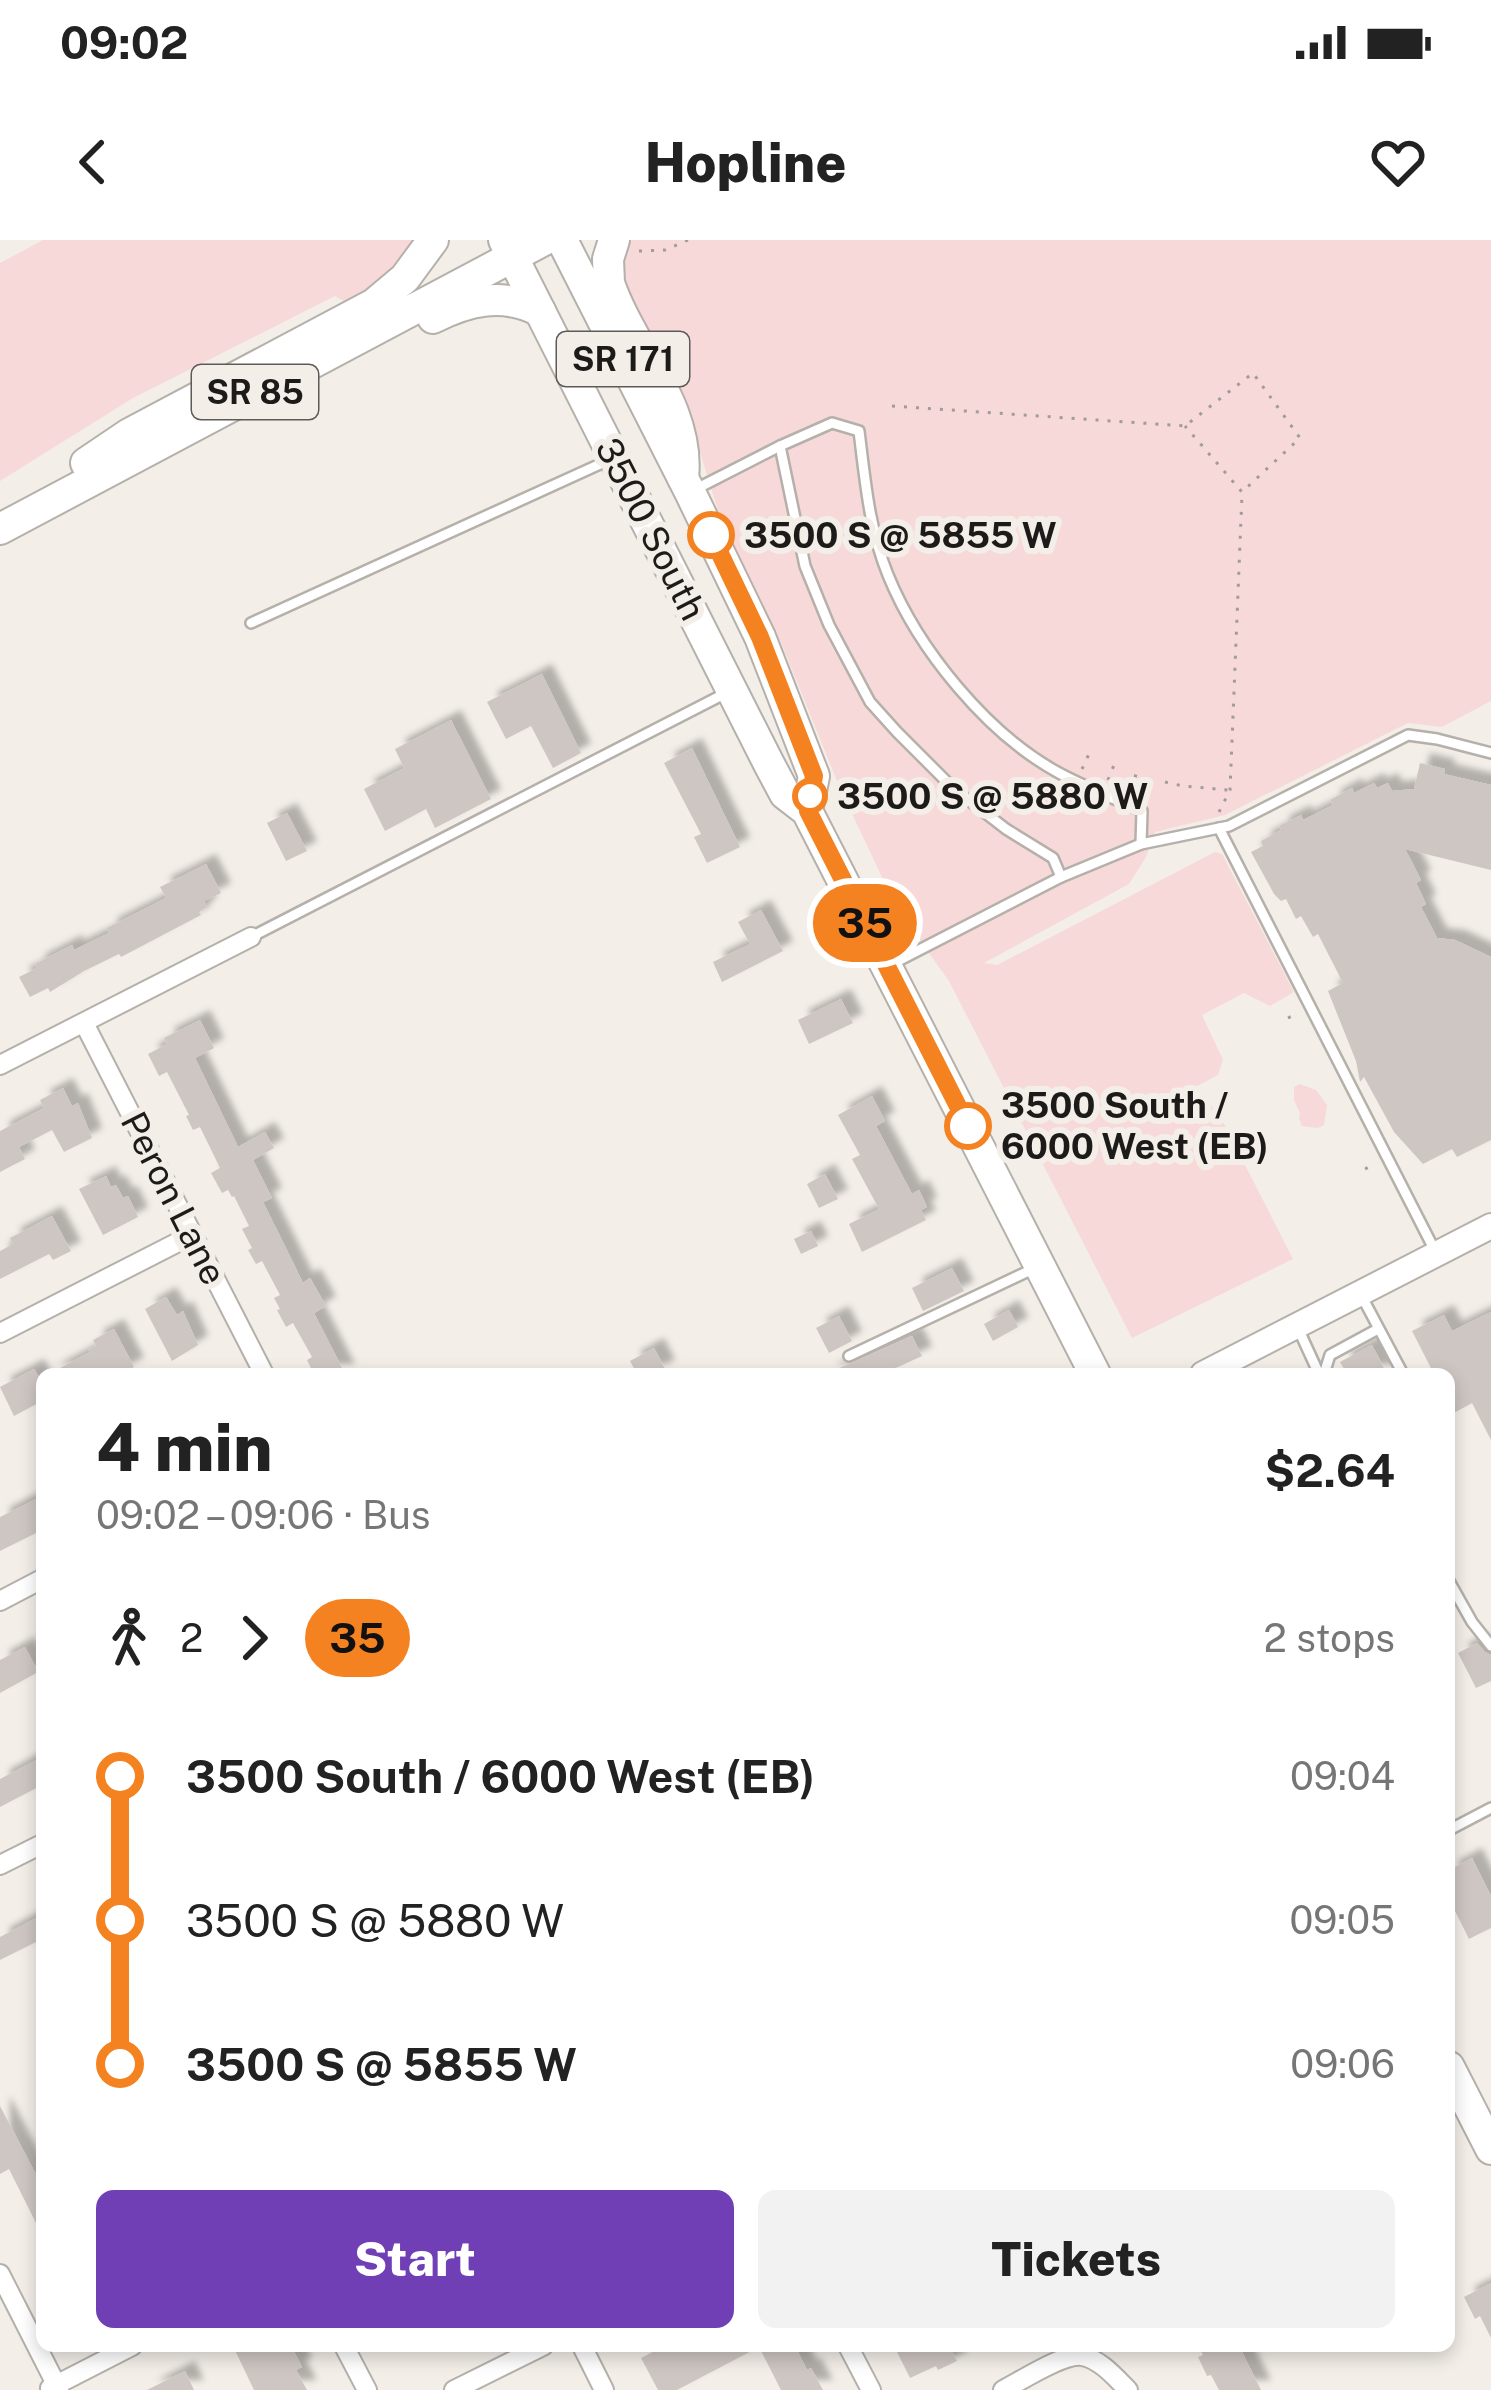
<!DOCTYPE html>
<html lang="en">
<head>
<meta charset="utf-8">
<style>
	body { margin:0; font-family:"Public Sans",sans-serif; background:#f2f2f2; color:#222; height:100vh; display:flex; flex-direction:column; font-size:45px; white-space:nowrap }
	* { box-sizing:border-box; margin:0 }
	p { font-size:39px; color:#767676 }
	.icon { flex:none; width:66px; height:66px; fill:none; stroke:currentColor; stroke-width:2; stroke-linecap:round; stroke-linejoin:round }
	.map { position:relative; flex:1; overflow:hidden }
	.drawer { position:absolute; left:36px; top:1128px; width:1419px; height:984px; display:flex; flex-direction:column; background:#fff; border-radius:18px; box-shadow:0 6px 18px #0003 }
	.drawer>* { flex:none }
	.badge { padding:0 24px; border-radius:39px; font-size:42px; line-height:78px }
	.map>.badge { position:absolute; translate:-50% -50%; box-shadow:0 0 0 6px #fff }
	.legs { display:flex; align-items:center; gap:18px; height:132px; padding:0 60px; font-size:39px }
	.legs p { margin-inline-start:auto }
	.headline { display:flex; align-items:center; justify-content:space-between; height:204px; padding:0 60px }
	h1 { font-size:66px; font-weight:800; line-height:90px }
	.action { display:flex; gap:24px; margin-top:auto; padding:24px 60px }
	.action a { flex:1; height:138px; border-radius:18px; background:#703fb6; color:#fff; font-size:48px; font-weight:800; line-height:138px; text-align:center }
	.action a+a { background:#f2f2f2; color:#222 }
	ul { padding:0 60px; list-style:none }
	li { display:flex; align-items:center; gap:42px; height:144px; font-size:45px }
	li i { display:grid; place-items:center; width:18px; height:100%; margin:0 15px; background:currentColor }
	li i::after { content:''; width:30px; height:30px; margin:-15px; border:9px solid; border-radius:50%; background:#fff }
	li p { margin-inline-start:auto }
	li:first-child i { background:linear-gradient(#0000 50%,currentColor 0) }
	li:last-child i { background:linear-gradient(currentColor 50%,#0000 0) }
	.status { display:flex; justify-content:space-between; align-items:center; height:84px; padding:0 60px; background:#fff; direction:ltr }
	.status svg { height:33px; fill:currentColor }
	header { display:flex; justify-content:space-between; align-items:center; height:156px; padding:0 60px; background:#fff; font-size:54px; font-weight:800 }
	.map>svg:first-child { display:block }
	.green { fill:#f8d9d9 }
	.building { fill:#cec6c3; filter:url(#shadow) }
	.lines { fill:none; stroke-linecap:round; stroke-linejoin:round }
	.service-casing { stroke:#b5b0aa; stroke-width:14 }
	.minor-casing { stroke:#b5b0aa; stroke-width:22 }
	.tertiary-casing { stroke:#b5b0aa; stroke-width:28 }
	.primary-casing { stroke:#b5b0aa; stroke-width:34 }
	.trunk-casing { stroke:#b5b0aa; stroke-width:34 }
	.path { stroke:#a09c98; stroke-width:3; stroke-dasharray:3 9; stroke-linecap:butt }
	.service { stroke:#fff; stroke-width:9 }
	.minor { stroke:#fff; stroke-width:18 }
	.tertiary { stroke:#fff; stroke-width:24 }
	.primary { stroke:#fff; stroke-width:30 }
	.trunk { stroke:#fff; stroke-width:30 }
	.line-1-casing { stroke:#fff; stroke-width:27 }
	.line-1 { stroke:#f58220; stroke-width:18 }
	.stop-1-dot { fill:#fff; stroke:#f58220; stroke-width:6 }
	.labels { text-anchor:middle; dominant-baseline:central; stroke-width:12; stroke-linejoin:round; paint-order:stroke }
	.shield { fill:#f3eee8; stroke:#5d5a57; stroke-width:3 }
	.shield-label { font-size:33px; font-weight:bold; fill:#1d1b19 }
	.street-label { font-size:36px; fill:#1d1b19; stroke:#f3eee8 }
	.stop-label { font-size:36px; font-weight:bold; fill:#1d1b19; stroke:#f3eee8; text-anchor:start }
</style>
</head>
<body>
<div class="status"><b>09:02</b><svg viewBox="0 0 49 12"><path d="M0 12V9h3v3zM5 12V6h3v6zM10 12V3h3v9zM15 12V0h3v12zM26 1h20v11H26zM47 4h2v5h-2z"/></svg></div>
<header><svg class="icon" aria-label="back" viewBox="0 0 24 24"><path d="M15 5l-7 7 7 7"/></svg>Hopline<svg class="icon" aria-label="heart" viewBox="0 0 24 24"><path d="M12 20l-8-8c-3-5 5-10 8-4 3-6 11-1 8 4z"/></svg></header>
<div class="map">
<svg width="1491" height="2150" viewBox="0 0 1491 2150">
	<defs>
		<filter id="shadow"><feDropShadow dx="10" dy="-10" stdDeviation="3" flood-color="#0004"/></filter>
	</defs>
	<rect width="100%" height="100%" fill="#f3eee8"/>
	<g class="green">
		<path d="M43,0H415L396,27L349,64L335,56L133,158L0,241V23Z"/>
		<path d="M632,0H1491V461L1442,487L1408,483L1225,575L1155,592L1146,617L1129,644L984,723L997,725L1215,612L1222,614L1294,752L1270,766L1244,753L1202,775L1223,820L1218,835L1179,856L1186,870L1201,862L1216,868L1293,1019L1132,1098L949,741L896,667L839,546L782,405L721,280L699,209L620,52L623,11Z"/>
		<path d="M1300,844L1316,850L1327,865L1324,885L1318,888L1302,886L1299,878L1300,873L1294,860V847Z"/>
	</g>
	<g class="building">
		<path d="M542,434L581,513L553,528L531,486L506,499L487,462Z"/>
		<path d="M451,480L491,559L435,588L426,569L385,591L364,549L404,528L395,509Z"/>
		<path d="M692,508L740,607L707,623L694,597L701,594L664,523Z"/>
		<path d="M1420,523L1445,529L1444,534L1491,545V630L1405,609L1421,640L1416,643L1426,664L1421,667L1437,698L1455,700L1491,717V900L1457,917L1452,909L1423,924L1394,892L1364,837L1360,842L1356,821L1328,751L1343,743L1318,694L1313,697L1301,676L1296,679L1286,659L1281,661L1274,654L1251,612L1263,606L1261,601L1281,590L1279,586L1301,575L1303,580L1333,565L1330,560L1352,548L1354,553L1374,543L1377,548L1388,543L1392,551L1414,549Z"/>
		<path d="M287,573L307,611L286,621L267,583Z"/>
		<path d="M206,624L221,653L204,661L207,667L199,672L201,675L121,717L119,714L84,731L50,752L48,748L30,757L19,737L37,728L35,724L72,705L74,710L109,693L107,688L166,658L160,647Z"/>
		<path d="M761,670L783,711L722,742L713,722L750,704L738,682Z"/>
		<path d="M841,759L853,783L809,804L798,780Z"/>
		<path d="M200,780L214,808L195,818L238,907L265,892L274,908L253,920L272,958L263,962L303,1043L310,1038L326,1066L314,1073L345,1134H314L307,1120L312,1117L293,1083L286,1087L277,1070L280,1069L274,1058L280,1055L262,1021L256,1024L248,1010L252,1008L242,989L249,986L234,956L232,957L228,950L222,953L211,933L220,928L200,887L193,890L186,876L189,875L167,832L159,836L148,814L167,804L164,798Z"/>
		<path d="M63,848L72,866L78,863L92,898L64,912L52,890L19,907L25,919L0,932V891L44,868L40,860Z"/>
		<path d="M872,856L885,881L876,886L912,954L919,950L927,967L921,970L926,980L862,1012L849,984L879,969L852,919L860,915L838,875Z"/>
		<path d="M825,934L838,959L819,968L807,944Z"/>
		<path d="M106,936L111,947L116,945L123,958L128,956L138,977L103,995L79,949Z"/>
		<path d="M52,976L71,1011L53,1020L49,1014L0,1039V1011L13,1004L10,998Z"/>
		<path d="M811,991L818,1006L801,1014L794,999Z"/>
		<path d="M952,1028L964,1051L923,1071L912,1048Z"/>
		<path d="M166,1057L177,1075L183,1071L198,1105L172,1121L145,1069Z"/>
		<path d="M1009,1070L1018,1087L993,1101L984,1084Z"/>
		<path d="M1491,1072V1200L1472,1163L1454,1173L1449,1164V1134H1434L1412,1091L1444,1075L1452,1091Z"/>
		<path d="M839,1076L852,1101L829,1113L816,1088Z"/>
		<path d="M114,1089L134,1127L121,1134H49L90,1112L88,1110L96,1106L93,1100Z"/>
		<path d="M912,1096L922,1116L898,1127L879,1134H826Z"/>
		<path d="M1372,1105L1387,1134H1347L1340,1122Z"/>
		<path d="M654,1108L665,1129L656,1134H637L630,1121Z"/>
		<path d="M34,1129L42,1142V1161L14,1176L0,1147Z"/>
		<path d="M42,1256V1290L0,1311V1277Z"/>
		<path d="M1477,1403L1485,1412L1491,1415V1441L1476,1448L1458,1413Z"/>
		<path d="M25,1407L38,1432L0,1453V1420Z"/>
		<path d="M42,1517V1545L0,1567V1539Z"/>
		<path d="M1472,1618L1491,1656V1688L1469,1699L1449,1659V1630Z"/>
		<path d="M42,1675V1699L0,1720V1697Z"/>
		<path d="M0,1866L42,1946V1995L9,1929L0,1934Z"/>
		<path d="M1491,2043V2098L1480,2076L1475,2079L1464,2057Z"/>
		<path d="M233,2106H273L277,2113L291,2106L302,2127L296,2130L307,2150H254Z"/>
		<path d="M665,2106H795L807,2130L811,2128L823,2150H781L759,2107L677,2150H658L641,2118Z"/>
		<path d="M894,2106H949L957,2121L938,2130L936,2126L910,2138Z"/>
		<path d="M1198,2106H1239L1261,2150H1219L1211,2135L1207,2136L1198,2117L1203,2115Z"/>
		<path d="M185,2131L194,2150H147Z"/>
	</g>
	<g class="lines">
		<g class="service-casing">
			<g id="service">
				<path d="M780,206L805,326L829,385L870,462L897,492L953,548L1006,589L1053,618L1061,637"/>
				<path d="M694,250L780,206L832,183L859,191C865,239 869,289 888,335C918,409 987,494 1059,533C1085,547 1115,559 1142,571L1141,604"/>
				<path d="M251,383L609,220"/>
				<path d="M1219,588L1434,1009"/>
				<path d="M251,697L728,452"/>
				<path d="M892,724L1061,637L1141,604L1229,586L1408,495L1437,499L1491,513"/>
				<path d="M1360,1053L1403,1134"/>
				<path d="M1297,1086L1319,1134"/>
				<path d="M849,1116L1035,1028"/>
				<path d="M1324,1134L1330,1115L1378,1089"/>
				<path d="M1449,1341L1472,1382L1491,1406"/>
				<path d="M1449,1590L1491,1568"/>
			</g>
		</g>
		<g class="minor-casing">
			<g id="minor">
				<path d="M84,783L264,1134"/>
				<path d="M0,825L251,697"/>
				<path d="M0,1093L192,995"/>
				<path d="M0,1361L42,1339"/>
				<path d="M0,1625L42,1604"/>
				<path d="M0,2034L59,2150"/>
				<path d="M344,2106L367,2150"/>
				<path d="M582,2106L604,2150"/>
				<path d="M848,2106L871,2150"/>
				<path d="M50,2148L132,2106"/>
				<path d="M454,2150L543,2106"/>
				<path d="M1003,2150C1021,2141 1063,2113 1082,2116C1100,2119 1116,2138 1128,2150"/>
			</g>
		</g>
		<g class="tertiary-casing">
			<path id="tertiary" d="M1203,1134L1491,986"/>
		</g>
		<g class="primary-casing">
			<g id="primary">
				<path d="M504,0L769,524L785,554L807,571L1095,1134"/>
				<path d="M562,0L690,252L760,397L814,536L807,571"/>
				<path d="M1449,1827L1491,1909"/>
			</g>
		</g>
		<g class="trunk-casing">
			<g id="trunk">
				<path d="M614,0L608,19L609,43C631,108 691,167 683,238"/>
				<path d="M433,78C468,60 503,52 540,71"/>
				<path d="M86,223L129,194L374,64L405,38L433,0"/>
				<path d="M0,289L544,0"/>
			</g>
		</g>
		<g class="path">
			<path d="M639,11L665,10L688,0"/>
			<path d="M892,166L1185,186L1253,133L1300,198L1242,252L1185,186"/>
			<path d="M1082,529L1089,514"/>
			<path d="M1108,540L1114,525"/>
			<path d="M1165,542L1183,546L1228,550"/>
			<path d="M1132,549L1136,534"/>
			<path d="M1219,572L1230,550L1242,254"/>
			<path d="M1288,778L1298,773"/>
			<path d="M1365,929L1375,924"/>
		</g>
		<use href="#service" class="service"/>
		<use href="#minor" class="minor"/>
		<use href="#tertiary" class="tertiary"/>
		<use href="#primary" class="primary"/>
		<use href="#trunk" class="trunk"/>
	</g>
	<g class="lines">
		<g class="line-1-casing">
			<path id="line-1" d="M711,295L760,397L814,536L808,571L968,886"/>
		</g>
		<use href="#line-1" class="line-1"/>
	</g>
	<g class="stop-1-dot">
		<circle cx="711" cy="295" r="21"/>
		<circle cx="810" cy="556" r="15"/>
		<circle cx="968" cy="886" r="21"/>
	</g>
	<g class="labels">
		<g class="shield">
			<rect x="557" y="92" width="132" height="54" rx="9"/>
			<rect x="192" y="125" width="126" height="54" rx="9"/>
		</g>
		<g class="shield-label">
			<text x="623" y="119">SR 171</text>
			<text x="255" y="152">SR 85</text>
		</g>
		<g class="street-label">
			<text transform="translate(651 289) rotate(63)">3500 South</text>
			<text transform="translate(174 958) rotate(63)">Peron Lane</text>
		</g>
		<g class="stop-label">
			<text x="744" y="295">3500 S @ 5855 W</text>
			<text x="837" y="556">3500 S @ 5880 W</text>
			<text x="1001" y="865">3500 South /<tspan x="1001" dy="41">6000 West (EB)</tspan></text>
		</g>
	</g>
</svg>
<b class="badge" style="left:865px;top:683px;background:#f58220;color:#111">35</b>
<section class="drawer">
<div class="headline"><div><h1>4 min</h1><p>09:02 – 09:06 · Bus</p></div><b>$2.64</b></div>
<div class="legs"><svg class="icon" aria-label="walk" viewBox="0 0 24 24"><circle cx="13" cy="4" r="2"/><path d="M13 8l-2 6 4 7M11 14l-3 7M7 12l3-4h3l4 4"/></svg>2<svg class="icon" aria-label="forward" viewBox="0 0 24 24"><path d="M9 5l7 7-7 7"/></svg><b class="badge" style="background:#f58220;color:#111">35</b><p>2 stops</p></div>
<ul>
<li><i style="color:#f58220"></i><b>3500 South / 6000 West (EB)</b><p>09:04</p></li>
<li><i style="color:#f58220"></i><span>3500 S @ 5880 W</span><p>09:05</p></li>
<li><i style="color:#f58220"></i><b>3500 S @ 5855 W</b><p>09:06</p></li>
</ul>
<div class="action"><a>Start</a><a>Tickets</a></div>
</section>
</div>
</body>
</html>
